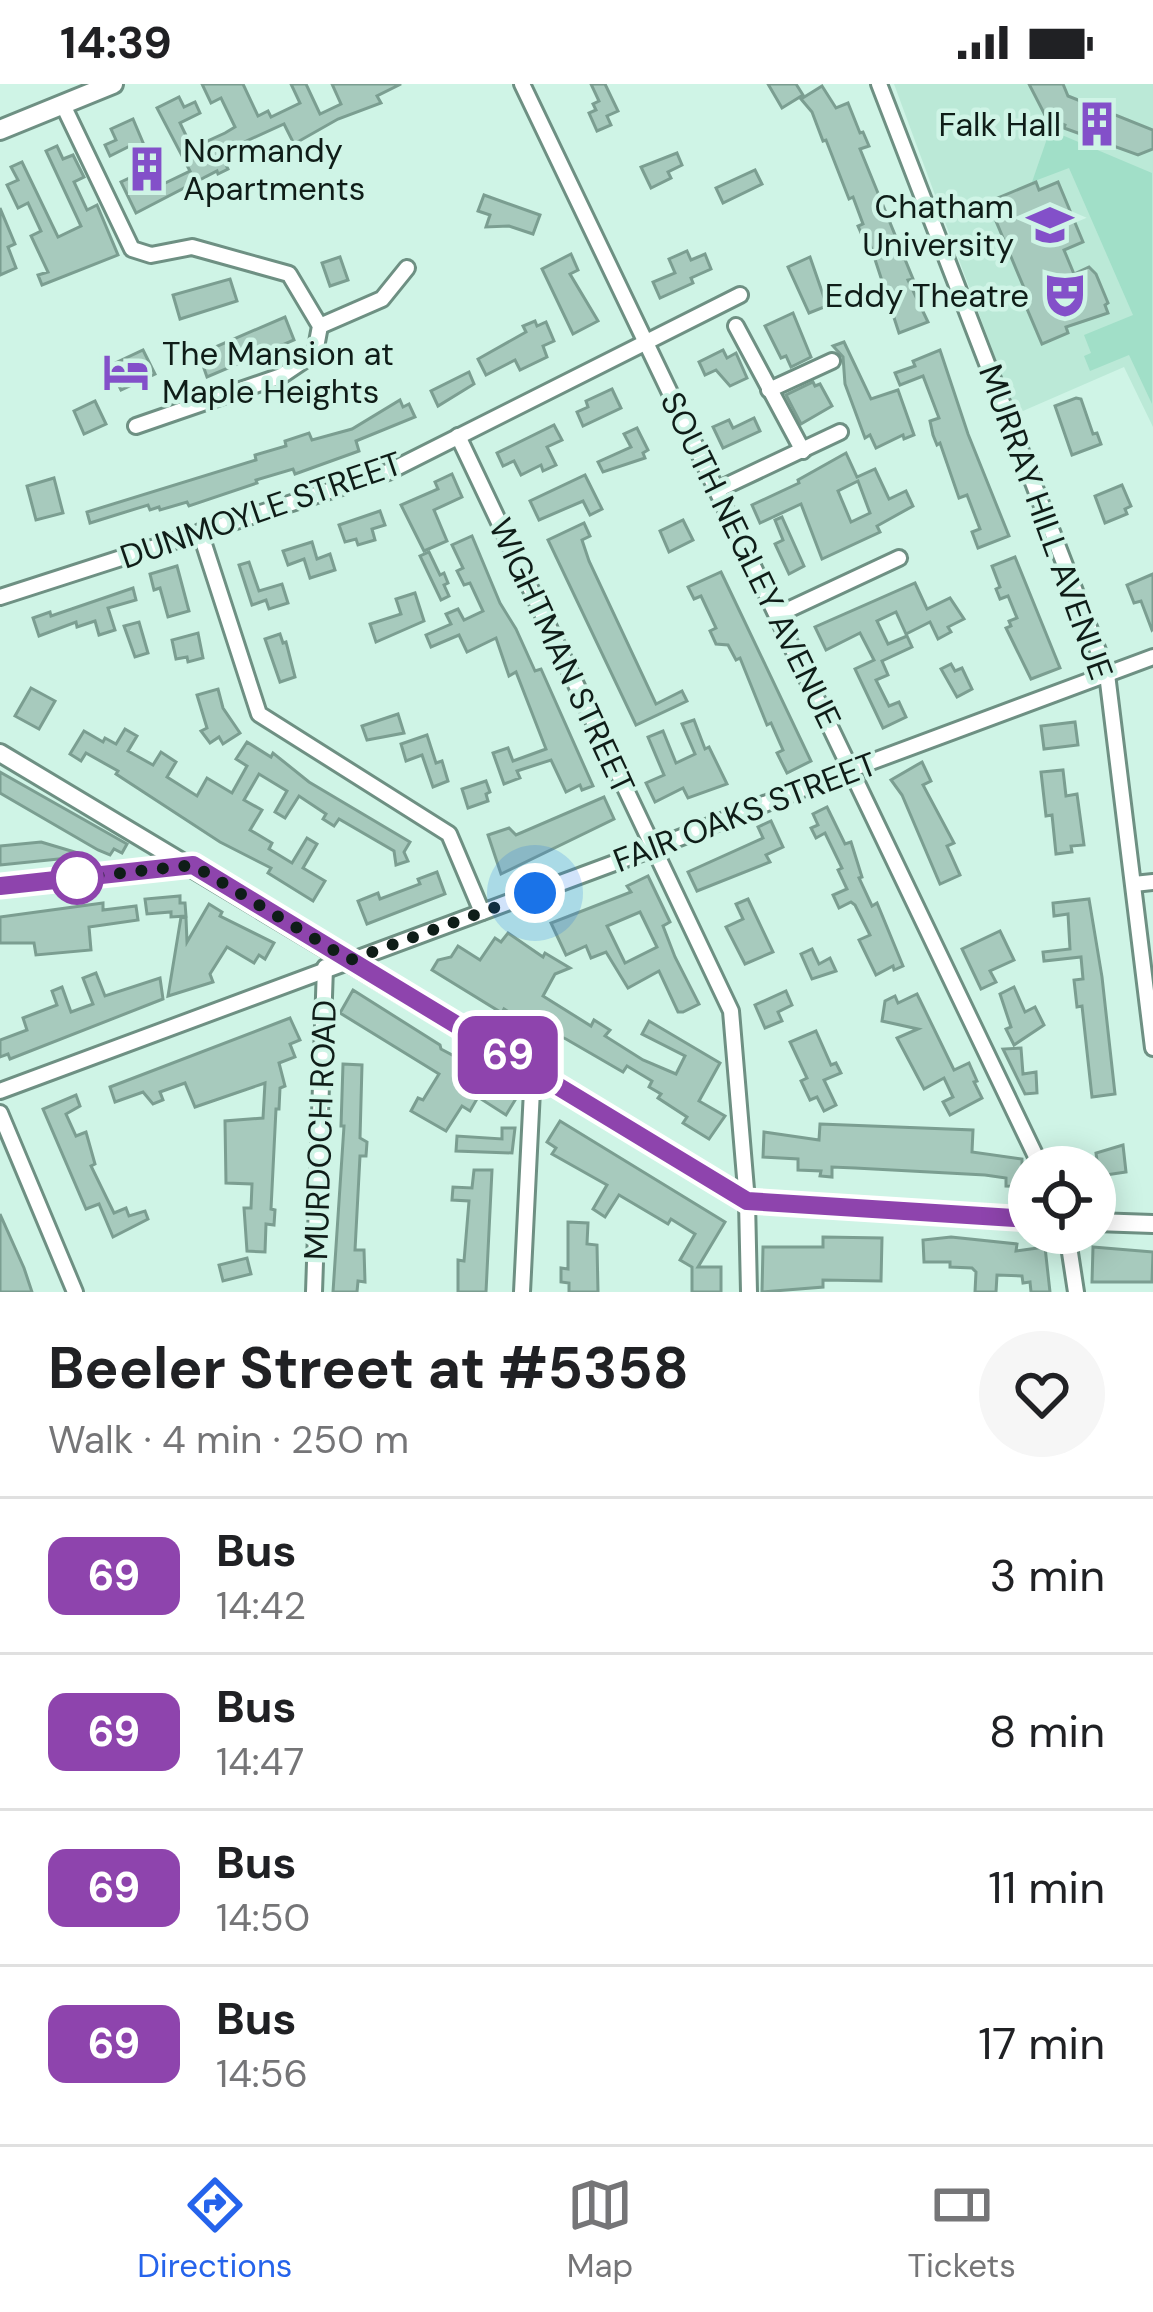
<!DOCTYPE html>
<html lang="en">
<head>
<meta charset="utf-8">
<style>
	body { margin:0; font-family:"DM Sans",sans-serif; background:#f6f6f6; color:#202124; height:100vh; display:flex; flex-direction:column; font-size:45px; white-space:nowrap }
	* { box-sizing:border-box; margin:0 }
	p { font-size:39px; color:#757577 }
	.icon { flex:none; width:66px; height:66px; fill:none; stroke:currentColor; stroke-width:2; stroke-linecap:round; stroke-linejoin:round }
	.map { position:relative; height:1208px; overflow:hidden }
	.drawer { display:flex; flex-direction:column; background:#fff; flex:1 }
	.drawer>* { flex:none }
	.badge { padding:0 24px; border-radius:18px; font-size:42px; line-height:78px }
	.controls { position:absolute; left:1008px; top:1062px; display:grid; gap:24px }
	.controls a { display:grid; place-items:center; width:108px; height:108px; border-radius:50%; background:#fff; box-shadow:0 6px 30px #0003; font-size:60px }
	.you { position:absolute; width:60px; height:60px; margin:-30px; border:9px solid #fff; border-radius:50%; background:#1a73e8; box-shadow:0 0 0 18px #1a73e833 }
	.map>.badge { position:absolute; translate:-50% -50%; box-shadow:0 0 0 6px #fff }
	.round { display:grid; place-items:center; flex:none; width:126px; height:126px; border-radius:63px; background:#f6f6f6 }
	.overview { display:flex; align-items:center; justify-content:space-between; height:204px; padding:0 48px }
	h1 { font-size:57px; font-weight:700; line-height:90px }
	ul { padding:0; list-style:none }
	li { display:flex; align-items:center; gap:36px; height:156px; padding:0 48px; border-top:3px solid #e0e0e0 }
	li div { flex:1 }
	li b { display:block; font-size:45px }
	li em { font-style:normal }
	li .badge { min-width:132px; font-weight:700; text-align:center }
	.status { display:flex; justify-content:space-between; align-items:center; height:84px; padding:0 60px; background:#fff; direction:ltr }
	.status svg { height:33px; fill:currentColor }
	.tabs { display:flex; justify-content:space-around; align-items:center; height:168px; border-top:3px solid #e0e0e0; background:#fff; font-size:33px; color:#757577 }
	.tabs a { display:grid; justify-items:center; gap:6px }
	.tabs .active { color:#2563eb }
	.map>svg:first-child { display:block }
	.built { fill:#bbe9d7 }
	.park { fill:#a1dfc8 }
	.building { fill:#a7cabd; stroke:#7b9e91; stroke-width:3; fill-rule:evenodd }
	.lines { fill:none; stroke-linecap:round; stroke-linejoin:round }
	.minor-casing { stroke:#6e9083; stroke-width:20 }
	.major-casing { stroke:#6e9083; stroke-width:22 }
	.highway-casing { stroke:#6e9083; stroke-width:24 }
	.minor { stroke:#fff; stroke-width:14 }
	.major { stroke:#fff; stroke-width:16 }
	.highway { stroke:#fff; stroke-width:18 }
	.line-casing { stroke:#fff; stroke-width:27 }
	.line { stroke:#8e44ad; stroke-width:18 }
	.walk { stroke:#0f1d18; stroke-width:12; stroke-dasharray:0 21.6 }
	.stop-dot { fill:#fff; stroke:#8e44ad; stroke-width:6 }
	.labels { text-anchor:middle; dominant-baseline:central; stroke-width:9; stroke-linejoin:round; paint-order:stroke }
	.poi-label { font-size:33px; fill:#0f1d18; stroke:#cff4e6; text-anchor:end }
	.street-label { font-size:33px; fill:#0f1d18; stroke:#cff4e6 }
</style>
</head>
<body>
<div class="status"><b>14:39</b><svg viewBox="0 0 49 12"><path d="M0 12V9h3v3zM5 12V6h3v6zM10 12V3h3v9zM15 12V0h3v12zM26 1h20v11H26zM47 4h2v5h-2z"/></svg></div>
<div class="map">
<svg width="1153" height="1208" viewBox="0 0 1153 1208">
	<rect width="100%" height="100%" fill="#cff4e6"/>
	<path class="built" d="M894,0H1153V343L1124,283L1016,330Z"/>
	<path class="park" d="M1050,46L1152,89V320L1129,271L1090,287L1084,272L1091,269L1084,251L1133,231L1069,84L1032,98Z"/>
	<g class="building">
		<path d="M202,0H243L258,32L268,27L271,33L300,19L291,0H306L320,30L341,20L332,0H401L377,12L381,19L338,35L294,60L284,40L242,59L221,70L228,85L218,90L217,87L136,129L121,98L142,88L130,62L110,72L105,61L116,56L111,45L133,35L161,101L190,87L157,24L179,13L184,23L195,18L200,29L180,39L192,64L225,49L235,43L221,14L211,19Z"/>
		<path d="M591,0H605L618,27L607,32L611,41L597,47L589,29L596,26L593,20L599,17Z"/>
		<path d="M768,0H796L803,11L782,24Z"/>
		<path d="M1029,0H1063L1068,12L1153,46V65L1138,71L1064,44L1065,41L1046,33Z"/>
		<path d="M822,2L836,24L848,19L860,49L863,48L869,62L860,65L913,195L908,196L928,238L899,249L869,157L865,158L858,142L863,140L853,113L849,115L826,56L823,57L812,28L801,15Z"/>
		<path d="M57,62L63,75L73,71L84,93L74,98L87,126L97,121L118,171L42,201L38,191L48,188L31,152L41,147L28,119L18,124L7,101L18,96L11,83L22,78L58,153L81,142L46,67Z"/>
		<path d="M677,69L682,81L668,88L671,94L651,104L641,83Z"/>
		<path d="M755,86L762,100L723,119L716,104Z"/>
		<path d="M1036,98L1039,106L1058,98L1083,158L1064,166L1074,190L1089,183L1096,190L1108,219L1105,221L1108,229L1066,243L1068,249L1042,260L1022,213L1027,211L988,118Z"/>
		<path d="M484,111L540,131L533,150L509,142L486,143L490,131L478,127Z"/>
		<path d="M0,124L15,160L8,163L16,184L0,191Z"/>
		<path d="M687,167L691,176L705,170L711,185L691,194L693,199L660,214L653,198L675,189L669,175Z"/>
		<path d="M571,170L578,186L570,190L598,237L573,250L542,185Z"/>
		<path d="M340,173L348,196L330,202L322,179Z"/>
		<path d="M810,173L827,222L809,229L788,183Z"/>
		<path d="M230,195L237,217L180,235L173,211Z"/>
		<path d="M793,229L811,273L791,283L786,272L781,274L765,242Z"/>
		<path d="M285,233L294,256L207,293L199,270Z"/>
		<path d="M535,237L537,242L546,238L554,257L543,262L547,273L520,286L515,276L486,291L478,275L526,248L523,242Z"/>
		<path d="M844,258L871,315L898,306L914,351L904,355L903,351L876,364L870,351L865,354L845,300L843,273L833,262Z"/>
		<path d="M143,266L155,290L121,306L109,282Z"/>
		<path d="M723,266L727,274L736,269L747,294L730,302L716,286L705,291L699,278Z"/>
		<path d="M940,266L968,350L1009,452L978,464L972,448L980,445L967,411L959,414L940,359L937,361L933,351L930,337L939,334L923,292L900,301L895,289L915,282L913,277Z"/>
		<path d="M469,288L474,300L438,322L431,307Z"/>
		<path d="M813,298L815,302L820,300L832,322L801,340L786,311Z"/>
		<path d="M612,305L621,324L583,342L577,328L588,323L586,317Z"/>
		<path d="M1076,314L1081,315L1093,350L1097,349L1101,360L1072,371L1055,322Z"/>
		<path d="M400,316L403,323L409,320L415,333L356,357L359,367L295,390L293,385L256,396L257,399L189,422L187,418L160,426L159,423L150,426L148,421L90,439L87,428L256,376L255,371L286,362L285,357L309,349L312,356L352,345Z"/>
		<path d="M95,317L106,340L84,350L74,327Z"/>
		<path d="M754,334L760,347L723,364L713,343L729,336L733,344Z"/>
		<path d="M554,341L562,356L547,363L556,381L543,387L541,381L521,391L514,377L503,382L497,369Z"/>
		<path d="M637,344L648,366L643,369L645,374L603,388L598,378L631,363L624,350Z"/>
		<path d="M846,369L857,393L875,385L889,415L906,407L913,422L877,442L880,448L822,475L801,420L760,439L752,421L799,399L798,396ZM858,397L870,429L851,438L838,407Z"/>
		<path d="M452,390L462,413L434,426L447,457L424,467L401,421L438,405L435,398Z"/>
		<path d="M585,391L602,425L590,431L583,417L539,436L530,417Z"/>
		<path d="M54,394L63,429L36,436L27,402Z"/>
		<path d="M1122,401L1131,422L1125,425L1127,430L1105,439L1095,412Z"/>
		<path d="M380,427L385,441L372,445L375,456L358,461L356,455L345,458L339,441Z"/>
		<path d="M782,433L804,482L789,490L775,460L783,456L775,436Z"/>
		<path d="M683,436L693,456L669,468L660,447Z"/>
		<path d="M584,439L590,452L582,456L589,477L656,620L682,607L687,617L636,641L548,456Z"/>
		<path d="M472,452L500,519L516,545L535,587L541,585L593,702L582,706L580,701L566,708L551,676L517,687L520,694L504,700L493,669L508,664L513,677L546,665L516,588L509,592L496,554L467,568L459,551L431,563L426,551L451,540L446,530L458,525L464,536L483,527L470,499L464,501L457,487L463,484L452,461Z"/>
		<path d="M312,458L317,475L330,470L335,486L310,494L304,475L288,481L283,467Z"/>
		<path d="M429,468L440,491L444,489L448,499L444,501L449,512L441,516L420,472Z"/>
		<path d="M1015,473L1060,584L1031,595L1006,544L1011,542L1009,537L1017,534L1008,512L1000,515L996,505L1000,503L992,482Z"/>
		<path d="M249,478L259,507L282,500L288,519L269,525L266,516L252,521L239,481Z"/>
		<path d="M177,482L189,527L168,533L160,504L154,506L150,490Z"/>
		<path d="M721,488L811,677L787,689L777,669L783,666L771,639L767,641L740,574L736,576L728,561L716,560L710,547L716,544L701,512L694,515L688,503Z"/>
		<path d="M1153,490V545L1152,546L1141,517L1134,519L1127,501Z"/>
		<path d="M915,499L927,525L950,514L964,535L948,543L951,548L938,555L930,538L906,550L896,528L877,537L888,560L907,552L912,563L882,577L888,591L876,596L889,622L899,618L906,633L883,644L855,585L874,576L860,549L826,566L815,543Z"/>
		<path d="M133,504L136,516L108,524L115,546L99,551L95,537L77,543L76,538L39,552L33,534L50,528L51,532Z"/>
		<path d="M415,509L424,537L376,558L370,540L401,530L396,515Z"/>
		<path d="M139,538L148,569L135,573L124,542Z"/>
		<path d="M198,549L203,574L188,578L187,573L176,575L172,556Z"/>
		<path d="M280,550L283,559L286,558L295,593L280,598L265,555Z"/>
		<path d="M951,580L955,587L962,584L972,605L957,613L941,585Z"/>
		<path d="M31,604L55,617L39,645L15,632Z"/>
		<path d="M218,605L223,624L240,649L223,660L219,653L210,659L201,647L207,644L197,611Z"/>
		<path d="M398,630L404,649L367,656L362,642Z"/>
		<path d="M694,636L705,665L709,663L727,700L688,714L683,704L655,718L646,699L664,691L648,653L663,647L676,679L695,670L682,640Z"/>
		<path d="M1075,638L1078,661L1044,665L1041,642Z"/>
		<path d="M125,645L137,652L128,667L153,681L161,668L176,678L167,693L197,712L207,694L232,709L247,682L236,675L247,658L271,673L273,669L309,698L410,758L404,768L408,777L396,781L394,767L339,735L334,742L323,735L326,730L299,712L285,734L275,728L287,707L259,690L244,716L262,726L250,746L272,759L269,765L292,779L307,754L317,760L303,784L325,797L313,817L268,789L271,784L220,758L116,690L118,687L86,669L81,677L70,670L84,647L103,658L105,654L116,660Z"/>
		<path d="M427,651L436,679L442,677L448,697L433,703L422,671L406,677L401,660Z"/>
		<path d="M922,678L931,697L923,701L954,759L947,762L960,791L940,800L902,711L891,696Z"/>
		<path d="M1063,686L1066,712L1077,710L1084,761L1071,762L1072,768L1056,770L1052,731L1046,732L1041,688Z"/>
		<path d="M0,688L127,760L122,769L114,765L110,771L98,766L0,709Z"/>
		<path d="M486,697L490,708L486,710L488,717L468,724L462,705Z"/>
		<path d="M604,713L614,735L501,790L488,751L509,744L516,751Z"/>
		<path d="M827,723L845,760L851,758L862,793L859,794L872,822L877,819L903,882L894,886L893,882L876,891L859,856L870,851L855,821L851,818L839,824L833,811L847,805L838,786L842,784L825,749L816,754L811,744L818,741L813,730Z"/>
		<path d="M771,737L783,763L766,771L770,778L697,807L688,788L763,754L758,743Z"/>
		<path d="M41,758L88,772L0,781V762Z"/>
		<path d="M437,788L445,810L367,840L358,817L378,809L380,815L420,800L418,795Z"/>
		<path d="M648,792L670,838L663,842L675,873L699,920L683,928H678L659,887L628,904L606,868L591,874L586,862L566,871L551,839L631,808L627,802ZM640,828L657,863L625,879L607,842Z"/>
		<path d="M180,812V819H185L186,832L171,833V828L147,830L145,815Z"/>
		<path d="M748,815L773,868L745,880L726,843L743,835L736,820Z"/>
		<path d="M1089,815L1102,893L1115,1010L1092,1013L1082,922L1077,923L1074,896L1083,895L1081,873L1044,877L1043,868L1070,865L1068,830L1054,832L1053,819Z"/>
		<path d="M103,819V826L136,822L138,836L89,843L91,866L36,871L34,859H0V833Z"/>
		<path d="M209,820L222,828L220,832L274,859L265,875L259,871L254,879L227,863L210,890L213,898L168,912L181,833L186,834L187,858Z"/>
		<path d="M1000,847L1014,876L990,887L996,898L981,905L962,865Z"/>
		<path d="M508,849L543,873L545,869L570,884L555,890L543,912L591,942L594,936L610,946L605,952L643,976L676,990L685,972L642,950L649,937L720,979L699,1017L725,1032L709,1055L683,1039L687,1033L658,1014L661,1010L649,1003L652,997L627,982L623,988L566,955L550,948L548,952L504,925L502,929L432,886L438,876L451,873L458,862L480,876L495,854L501,858Z"/>
		<path d="M812,865L819,880L830,874L836,887L812,895L801,870Z"/>
		<path d="M96,889L105,912L160,894L163,915L10,975L8,970L0,973V956L27,946L23,934L57,921L52,907L62,903L71,928L93,920L83,894Z"/>
		<path d="M1014,903L1025,928L1035,923L1044,941L1014,961L1006,945L1011,943L1000,910Z"/>
		<path d="M353,906L440,961L441,965L516,1005L513,1010L517,1013L506,1031L478,1013L470,1027L462,1022L446,1047L411,1027L418,1014L423,1016L439,990L340,929Z"/>
		<path d="M786,907L792,921L778,928L782,937L765,944L755,921Z"/>
		<path d="M917,910L954,986L969,979L977,997L974,998L982,1014L950,1031L943,1018L953,1013L944,994L924,1005L897,954L918,945L882,937L885,917L895,912L898,919Z"/>
		<path d="M290,934L300,956L290,960L295,973L279,979L285,1002L280,1004L279,1025H276L271,1125L275,1126L274,1141L266,1140L265,1168L247,1167L244,1124H251L252,1100L226,1099L225,1037L263,1034L265,999L195,1023L185,999L160,1008L163,1016L153,1020L143,1008L115,1018L110,1003Z"/>
		<path d="M816,947L831,981L836,979L841,989L824,996L836,1021L824,1027L817,1013L810,1016L801,997L807,994L790,958Z"/>
		<path d="M1021,964L1023,990L1036,988L1037,1009L1025,1010L1003,965Z"/>
		<path d="M343,980L362,981L360,1054L367,1058L366,1072H360L355,1166H364L365,1198L358,1197L357,1208H333L344,1042H341Z"/>
		<path d="M76,1011L80,1022L66,1030L76,1052L86,1048L95,1080L91,1082L114,1129L126,1124L129,1132L145,1127L148,1135L113,1153L99,1120L86,1125L43,1025Z"/>
		<path d="M560,1037L725,1138L698,1183H721V1208H692V1183L680,1176L695,1150L671,1135L668,1140L619,1111L605,1133L593,1125L607,1101L552,1070L556,1064L547,1058Z"/>
		<path d="M820,1040L973,1046L972,1068L1022,1075V1086H1027L1026,1103L1006,1102V1094L985,1091L855,1084L832,1083V1093L820,1092L821,1087L798,1086V1075L763,1073L764,1048L819,1056Z"/>
		<path d="M502,1044H515L512,1069L456,1067L457,1052L502,1055Z"/>
		<path d="M1123,1061L1126,1088L1099,1092L1096,1069Z"/>
		<path d="M474,1086H492L486,1208H458V1176L464,1177L469,1117L452,1116L453,1103L472,1104Z"/>
		<path d="M0,1130L24,1184L32,1208H0Z"/>
		<path d="M568,1138L588,1139L587,1160L597,1161L598,1208H569V1199L561,1198V1184L568,1185Z"/>
		<path d="M823,1153L882,1154L881,1197L823,1196V1203L762,1208L763,1163H823Z"/>
		<path d="M951,1153L1017,1160L1016,1167L1045,1163L1050,1208H1031L1030,1198L1023,1199L1022,1192L997,1191L996,1208H975L976,1188L972,1184L950,1183V1178H924L923,1156Z"/>
		<path d="M1093,1163L1153,1168L1152,1198H1092Z"/>
		<path d="M247,1174L251,1190L223,1197L219,1181Z"/>
	</g>
	<g class="lines">
		<g class="minor-casing">
			<g id="minor">
				<path d="M522,0L1041,1083"/>
				<path d="M879,0L1107,590L1153,964"/>
				<path d="M63,21L132,165L151,171L192,163L289,190L320,242L315,269L281,292L136,342"/>
				<path d="M320,242L382,215L407,184"/>
				<path d="M736,242L803,367"/>
				<path d="M769,306L832,277"/>
				<path d="M458,352L731,927L747,1117L749,1208"/>
				<path d="M717,406L840,348"/>
				<path d="M200,448L259,630L449,750L482,828"/>
				<path d="M0,513L388,388L740,211"/>
				<path d="M777,531L899,474"/>
				<path d="M1134,800L1153,798"/>
				<path d="M0,802L192,781"/>
				<path d="M0,1007L644,768L852,685L1153,573"/>
				<path d="M0,1029L75,1208"/>
				<path d="M1067,1149L1076,1208"/>
				<path d="M314,1208L325,883"/>
				<path d="M522,1208L533,986"/>
			</g>
		</g>
		<g class="major-casing">
			<g id="major">
				<path d="M0,669L747,1117L1029,1135"/>
				<path d="M1095,1138L1153,1140"/>
			</g>
		</g>
		<g class="highway-casing">
			<path id="highway" d="M0,46L113,0"/>
		</g>
		<use href="#minor" class="minor"/>
		<use href="#major" class="major"/>
		<use href="#highway" class="highway"/>
	</g>
	<g class="lines">
		<g class="line-casing">
			<path id="line" d="M0,802L193,781L747,1117L1029,1135"/>
		</g>
		<use href="#line" class="line"/>
		<path class="walk" d="M77,794L193,781L350,876L535,809"/>
	</g>
	<defs>
		<g id="building-bare" transform="scale(3.6)"><path d="M-4-6H4V6H1V3H-1V6H-4ZM-2.5-4.3h1.7v1.8h-1.7ZM.8-4.3h1.7v1.8H.8ZM-2.5-1h1.7V.8h-1.7ZM.8-1h1.7V.8H.8Z" fill="#8350c9" stroke="#cff4e6" stroke-width="2.5" paint-order="stroke"/></g>
		<g id="university-bare" transform="scale(3.6)"><path d="M0-5L7-2L0 1L-7-2ZM-4 1L0 2.5L4 1V4Q0 6-4 4Z" fill="#8350c9" stroke="#cff4e6" stroke-width="2.5" paint-order="stroke"/></g>
		<g id="theatre-bare" transform="scale(3.6)"><path d="M-5-5.5Q0-4 5-5.5V0Q5 5 0 6Q-5 5-5 0ZM-3.3-2.5H-1v1.5H-3.3ZM1-2.5H3.3v1.5H1ZM-2.8 1Q0 5.5 2.8 1Z" fill="#8350c9" stroke="#cff4e6" stroke-width="2.5" paint-order="stroke"/></g>
		<g id="hotel-bare" transform="scale(3.6)"><path d="M-6-4.5h1.5V1H6V5H4.5V3h-9V5H-6ZM-4 0a1.8 1.8 0 1 1 3.6 0ZM.5 0V-2.5h3Q6-2.5 6 0Z" fill="#8350c9" stroke="#cff4e6" stroke-width="2.5" paint-order="stroke"/></g>
	</defs>
	<g fill-rule="evenodd">
		<use href="#building-bare" x="1097" y="40"/>
		<use href="#building-bare" x="147" y="85"/>
		<use href="#university-bare" x="1050" y="141"/>
		<use href="#theatre-bare" x="1065" y="211"/>
		<use href="#hotel-bare" x="126" y="288"/>
	</g>
	<circle class="stop-dot" cx="77" cy="794" r="24"/>
	<g class="labels">
		<g class="poi-label">
			<text x="1061" y="40">Falk Hall</text>
			<text x="183" y="66" text-anchor="start">Normandy<tspan x="183" dy="38">Apartments</tspan></text>
			<text x="1014" y="122">Chatham<tspan x="1014" dy="38">University</tspan></text>
			<text x="1029" y="211">Eddy Theatre</text>
			<text x="162" y="269" text-anchor="start">The Mansion at<tspan x="162" dy="38">Maple Heights</tspan></text>
		</g>
		<g class="street-label">
			<text transform="translate(261 426) rotate(-19)">DUNMOYLE STREET</text>
			<text transform="translate(1046 438) rotate(70)">MURRAY HILL AVENUE</text>
			<text transform="translate(751 476) rotate(64)">SOUTH NEGLEY AVENUE</text>
			<text transform="translate(562 572) rotate(65)">WIGHTMAN STREET</text>
			<text transform="translate(745 728) rotate(-21)">FAIR OAKS STREET</text>
			<text transform="translate(320 1046) rotate(-88)">MURDOCH ROAD</text>
		</g>
	</g>
</svg>
<div class="controls">
<a><svg class="icon" aria-label="locate" viewBox="0 0 24 24"><circle cx="12" cy="12" r="6"/><path d="M12 2v4M12 18v4M2 12h4M18 12h4"/></svg></a>
</div>
<div class="you" style="left:535px;top:809px"></div>
<b class="badge" style="left:508px;top:971px;background:#8e44ad;color:#fff">69</b>
</div>
<section class="drawer">
<div class="overview"><div><h1>Beeler Street at #5358</h1><p>Walk · 4 min · 250 m</p></div><a class="round"><svg class="icon" aria-label="heart" viewBox="0 0 24 24"><path d="M12 20l-8-8c-3-5 5-10 8-4 3-6 11-1 8 4z"/></svg></a></div>
<ul>
<li><span class="badge" style="background:#8e44ad;color:#fff">69</span><div><b>Bus</b><p>14:42</p></div><em>3 min</em></li>
<li><span class="badge" style="background:#8e44ad;color:#fff">69</span><div><b>Bus</b><p>14:47</p></div><em>8 min</em></li>
<li><span class="badge" style="background:#8e44ad;color:#fff">69</span><div><b>Bus</b><p>14:50</p></div><em>11 min</em></li>
<li><span class="badge" style="background:#8e44ad;color:#fff">69</span><div><b>Bus</b><p>14:56</p></div><em>17 min</em></li>
</ul>
</section>
<nav class="tabs">
<a class="active"><svg class="icon" aria-label="directions" viewBox="0 0 24 24"><path d="M12 3l9 9-9 9-9-9zM9 14v-3h6M13 9l2 2-2 2"/></svg>Directions</a>
<a><svg class="icon" aria-label="map" viewBox="0 0 24 24"><path d="M3 6l6-2 6 2 6-2v14l-6 2-6-2-6 2zM9 4v14M15 6v14"/></svg>Map</a>
<a><svg class="icon" aria-label="tickets" viewBox="0 0 24 24"><path d="M3 7h18v10H3zM15 7v10"/></svg>Tickets</a>
</nav>
</body>
</html>
